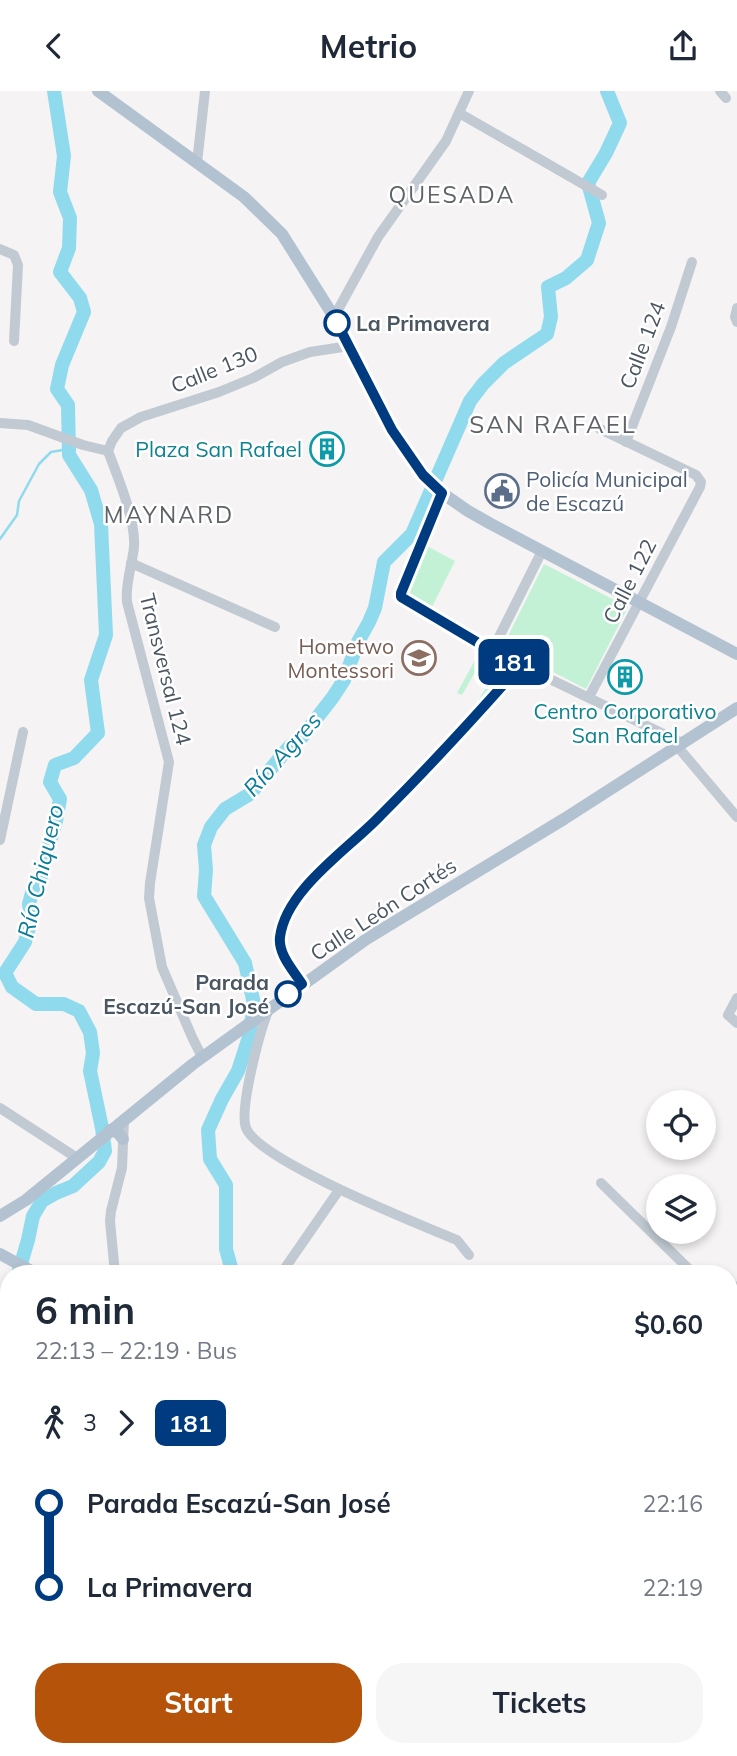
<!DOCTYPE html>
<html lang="en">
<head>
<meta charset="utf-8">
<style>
	body { margin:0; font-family:Mulish,sans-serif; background:#f6f6f7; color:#1f2937; height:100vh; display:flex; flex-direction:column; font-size:26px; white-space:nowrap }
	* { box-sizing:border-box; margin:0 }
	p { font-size:23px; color:#747a83 }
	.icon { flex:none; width:38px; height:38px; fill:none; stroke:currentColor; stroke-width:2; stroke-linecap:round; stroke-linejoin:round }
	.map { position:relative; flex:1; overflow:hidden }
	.sheet { position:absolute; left:0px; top:1174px; width:738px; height:492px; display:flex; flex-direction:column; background:#fff; border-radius:28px 28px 0 0; box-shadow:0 4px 10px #0003 }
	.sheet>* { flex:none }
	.badge { padding:0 14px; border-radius:10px; font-size:24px; line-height:46px }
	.controls { position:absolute; left:646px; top:999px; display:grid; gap:14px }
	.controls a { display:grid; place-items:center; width:70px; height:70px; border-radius:50%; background:#fff; box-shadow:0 4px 10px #0003; font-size:35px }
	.map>.badge { position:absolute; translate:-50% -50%; box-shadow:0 0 0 4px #fff }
	.legs { display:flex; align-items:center; gap:10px; height:77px; padding:0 35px; font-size:23px }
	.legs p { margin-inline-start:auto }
	.summary { display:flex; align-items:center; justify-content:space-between; height:119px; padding:0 35px }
	h1 { font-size:38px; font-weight:700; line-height:52px }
	.button { display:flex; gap:14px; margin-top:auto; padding:14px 35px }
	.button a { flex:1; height:80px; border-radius:28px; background:#b45309; color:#fff; font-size:28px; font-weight:700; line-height:80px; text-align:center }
	.button a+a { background:#f6f6f7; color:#1f2937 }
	ul { padding:0 35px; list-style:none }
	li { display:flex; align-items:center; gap:24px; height:84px; font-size:26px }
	li i { display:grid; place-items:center; width:10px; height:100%; margin:0 9px; background:currentColor }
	li i::after { content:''; width:18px; height:18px; margin:-9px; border:5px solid; border-radius:50%; background:#fff }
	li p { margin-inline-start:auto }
	li:first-child i { background:linear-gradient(#0000 50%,currentColor 0) }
	li:last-child i { background:linear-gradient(currentColor 50%,#0000 0) }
	header { display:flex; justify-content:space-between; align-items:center; height:91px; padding:0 35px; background:#fff; font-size:32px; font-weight:700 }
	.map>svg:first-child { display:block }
	.green { fill:#c3f1d5 }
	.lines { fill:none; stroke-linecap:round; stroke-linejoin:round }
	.stream { stroke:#90daee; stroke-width:2.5 }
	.river { stroke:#90daee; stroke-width:14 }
	.minor { stroke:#c1cad2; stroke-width:10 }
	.major { stroke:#b3c2d1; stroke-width:12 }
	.line-1-casing { stroke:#fff; stroke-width:16 }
	.line-1 { stroke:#003b80; stroke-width:10 }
	.stop-1-dot { fill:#fff; stroke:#003b80; stroke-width:3.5 }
	.labels { text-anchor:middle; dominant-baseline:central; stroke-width:5; stroke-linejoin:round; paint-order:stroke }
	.stop-label { font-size:21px; font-weight:bold; fill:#4a5661; stroke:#fff; text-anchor:start }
	.street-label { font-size:21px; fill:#4a5661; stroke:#fff }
	.culture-label { font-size:21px; fill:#0d838f; stroke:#fff; text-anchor:end }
	.service-label { font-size:21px; fill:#4e5e75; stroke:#fff; text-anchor:start }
	.education-label { font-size:21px; fill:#785e54; stroke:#fff; text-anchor:end }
	.neighbourhood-label { font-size:23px; letter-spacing:2px; fill:#5f6368; stroke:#fff }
	.water-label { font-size:23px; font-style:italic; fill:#0c7c9b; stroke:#fff }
	.quarter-label { font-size:24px; letter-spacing:2px; fill:#5f6368; stroke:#fff }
</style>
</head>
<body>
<header><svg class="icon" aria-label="back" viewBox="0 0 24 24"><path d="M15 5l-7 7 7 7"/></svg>Metrio<svg class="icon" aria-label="share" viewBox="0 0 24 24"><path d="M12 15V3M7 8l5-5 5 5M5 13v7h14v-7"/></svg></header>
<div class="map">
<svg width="737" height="1665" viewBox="0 0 737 1665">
	<rect width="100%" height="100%" fill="#f5f3f3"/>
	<g class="green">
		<path d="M425,454L455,470L430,520L403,504Z"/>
		<path d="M544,473L628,516L586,598L503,555Z"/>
		<path d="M480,560L512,578L476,614L494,582L479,574L462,604L457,602Z"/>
	</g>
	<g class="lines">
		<path class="stream" d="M0,448L17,424L19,410L39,373L51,361L69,358"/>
		<g class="river">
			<path d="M18,1183L28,1149L33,1125L42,1110L56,1102L73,1095L99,1071L105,1060L102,1037L90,980L93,962L90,941L79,920L64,913H36L12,896L5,882L25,851L31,829L29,813L33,798L42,784L46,765L56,730L60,708L50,691L55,674L74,667L98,642L91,589L106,544L101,433L91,399L69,364L68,314L57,298L62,274L84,221L80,207L60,181L69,157L70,127L60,101L64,65L54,0"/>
			<path d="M236,1183L232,1180L226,1158V1094L210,1068L208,1039L222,1008L238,980L249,946L254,913L245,872L204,805L206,779L204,754L211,736L225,718L250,703L289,656L302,646L333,606L344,589L358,551L369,531L375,517L384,471L412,443L470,310L483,293L504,272L547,243L551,226L548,196L566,187L587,169L599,132L588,92L606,62L620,32L607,0"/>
			<path d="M0,1215L9,1204"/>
			<path d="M197,1657L198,1665"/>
		</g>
		<g class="minor">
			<path d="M720,0L726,7"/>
			<path d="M459,22L602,104"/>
			<path d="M197,72L205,0"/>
			<path d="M0,158L14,164L18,174L14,250"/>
			<path d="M737,217L735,226L737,231"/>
			<path d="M334,226L378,146L446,50L469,0"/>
			<path d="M0,332L28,334L83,354L108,360"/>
			<path d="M626,351L671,236L692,171"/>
			<path d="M108,360C118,387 136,429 134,456C132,475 125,493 127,511L169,671L150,792L149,807L162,876L192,946L202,966"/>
			<path d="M108,360L112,350L121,337L141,326L219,301L253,287L282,271L310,261L349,255"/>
			<path d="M442,402L401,502V506L492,560L682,652"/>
			<path d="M131,472L275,536"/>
			<path d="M492,560L542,460"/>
			<path d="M589,606L700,396L701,391L696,384L600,338"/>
			<path d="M677,655L737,726"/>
			<path d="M0,749L23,641"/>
			<path d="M302,893L281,861C276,842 286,821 298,806C321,776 350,754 378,728C393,713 407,697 422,681C455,646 488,611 520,575"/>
			<path d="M737,907L728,924L737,932"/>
			<path d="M269,918C260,939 239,1018 246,1037C259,1070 419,1133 457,1149L469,1164"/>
			<path d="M0,1017L77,1067"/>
			<path d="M601,1092L692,1181L696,1183"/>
			<path d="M285,1177L339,1099"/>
			<path d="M115,1183L110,1130L111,1120L122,1077L124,1028"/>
			<path d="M730,1194L737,1196"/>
			<path d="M730,1219L731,1226L730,1229"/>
			<path d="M0,1412L9,1416"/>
			<path d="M0,1554L9,1558"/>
			<path d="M36,1665V1657"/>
			<path d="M245,1665V1657"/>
		</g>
		<g class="major">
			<path d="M98,0L244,106L282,143L334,226L392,339L423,384L442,402L468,420L491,433L737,563"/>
			<path d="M110,1039L118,1042L123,1048"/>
			<path d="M0,1125L26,1109L193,973L368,847L564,728L737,617"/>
			<path d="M0,1163L37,1183"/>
			<path d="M713,1657L724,1665"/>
		</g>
	</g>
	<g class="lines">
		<g class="line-1-casing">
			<path id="line-1" d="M288,903L302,893C293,879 278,863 280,846C286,798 350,757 381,724C429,676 475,626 520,575L492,560L401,506V502L442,402L423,384L392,339L337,232"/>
		</g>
		<use href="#line-1" class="line-1"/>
	</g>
	<defs>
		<g id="building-ring" transform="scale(1.75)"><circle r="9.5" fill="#fff" stroke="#0f9aa8" stroke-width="1.5"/><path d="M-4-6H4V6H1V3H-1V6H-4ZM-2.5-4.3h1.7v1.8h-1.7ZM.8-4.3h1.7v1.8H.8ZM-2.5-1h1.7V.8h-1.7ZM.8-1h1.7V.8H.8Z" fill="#0f9aa8"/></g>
		<g id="civic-ring" transform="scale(1.75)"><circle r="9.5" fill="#fff" stroke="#5c6f8a" stroke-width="1.5"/><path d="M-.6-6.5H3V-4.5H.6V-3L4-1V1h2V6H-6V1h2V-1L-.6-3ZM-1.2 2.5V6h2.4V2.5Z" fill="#5c6f8a"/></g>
		<g id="school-ring" transform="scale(1.75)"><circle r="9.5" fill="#fff" stroke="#8d6e63" stroke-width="1.5"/><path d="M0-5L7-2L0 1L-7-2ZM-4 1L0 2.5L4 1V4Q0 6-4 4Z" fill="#8d6e63"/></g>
	</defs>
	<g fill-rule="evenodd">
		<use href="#building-ring" x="327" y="358"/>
		<use href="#civic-ring" x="502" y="400"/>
		<use href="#school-ring" x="419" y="567"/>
		<use href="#building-ring" x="625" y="586"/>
	</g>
	<g class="stop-1-dot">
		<circle cx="337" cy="232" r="12"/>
		<circle cx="288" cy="903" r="12"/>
	</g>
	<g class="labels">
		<g class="stop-label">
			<text x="356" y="232">La Primavera</text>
			<text x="269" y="891" text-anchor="end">Parada<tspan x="269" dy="24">Escazú-San José</tspan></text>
		</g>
		<g class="street-label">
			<text transform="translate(642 254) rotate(-69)">Calle 124</text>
			<text transform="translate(214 278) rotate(-22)">Calle 130</text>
			<text transform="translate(629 490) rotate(-63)">Calle 122</text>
			<text transform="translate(166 578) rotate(76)">Transversal 124</text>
			<text transform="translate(383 818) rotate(-33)">Calle León Cortés</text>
		</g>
		<g class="culture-label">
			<text x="302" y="358">Plaza San Rafael</text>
			<text x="625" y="620" text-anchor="middle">Centro Corporativo<tspan x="625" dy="24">San Rafael</tspan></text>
		</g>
		<g class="service-label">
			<text x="526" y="388">Policía Municipal<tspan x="526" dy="24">de Escazú</tspan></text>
		</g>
		<g class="education-label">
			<text x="394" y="555">Hometwo<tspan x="394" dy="24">Montessori</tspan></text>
		</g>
		<g class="neighbourhood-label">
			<text x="452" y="103">QUESADA</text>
			<text x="169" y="423">MAYNARD</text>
		</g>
		<g class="water-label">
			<text transform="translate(282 663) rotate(-48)">Río Agres</text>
			<text transform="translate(40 780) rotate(-77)">Río Chiquero</text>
		</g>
		<g class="quarter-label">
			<text x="553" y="333">SAN RAFAEL</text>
		</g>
	</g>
</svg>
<div class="controls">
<a><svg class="icon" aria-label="locate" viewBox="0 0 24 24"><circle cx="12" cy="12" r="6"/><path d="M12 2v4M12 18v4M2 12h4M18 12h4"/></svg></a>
<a><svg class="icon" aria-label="layers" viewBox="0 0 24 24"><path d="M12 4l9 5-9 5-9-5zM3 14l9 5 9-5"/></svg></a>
</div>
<b class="badge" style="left:514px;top:571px;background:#003b80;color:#fff">181</b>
<section class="sheet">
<div class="summary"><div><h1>6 min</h1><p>22:13 – 22:19 · Bus</p></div><b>$0.60</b></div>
<div class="legs"><svg class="icon" aria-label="walk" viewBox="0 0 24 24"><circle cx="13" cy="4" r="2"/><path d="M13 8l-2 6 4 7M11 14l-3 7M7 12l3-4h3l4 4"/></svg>3<svg class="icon" aria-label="forward" viewBox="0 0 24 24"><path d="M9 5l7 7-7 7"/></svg><b class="badge" style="background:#003b80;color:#fff">181</b></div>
<ul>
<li><i style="color:#003b80"></i><b>Parada Escazú-San José</b><p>22:16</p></li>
<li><i style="color:#003b80"></i><b>La Primavera</b><p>22:19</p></li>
</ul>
<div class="button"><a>Start</a><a>Tickets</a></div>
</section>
</div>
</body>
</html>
